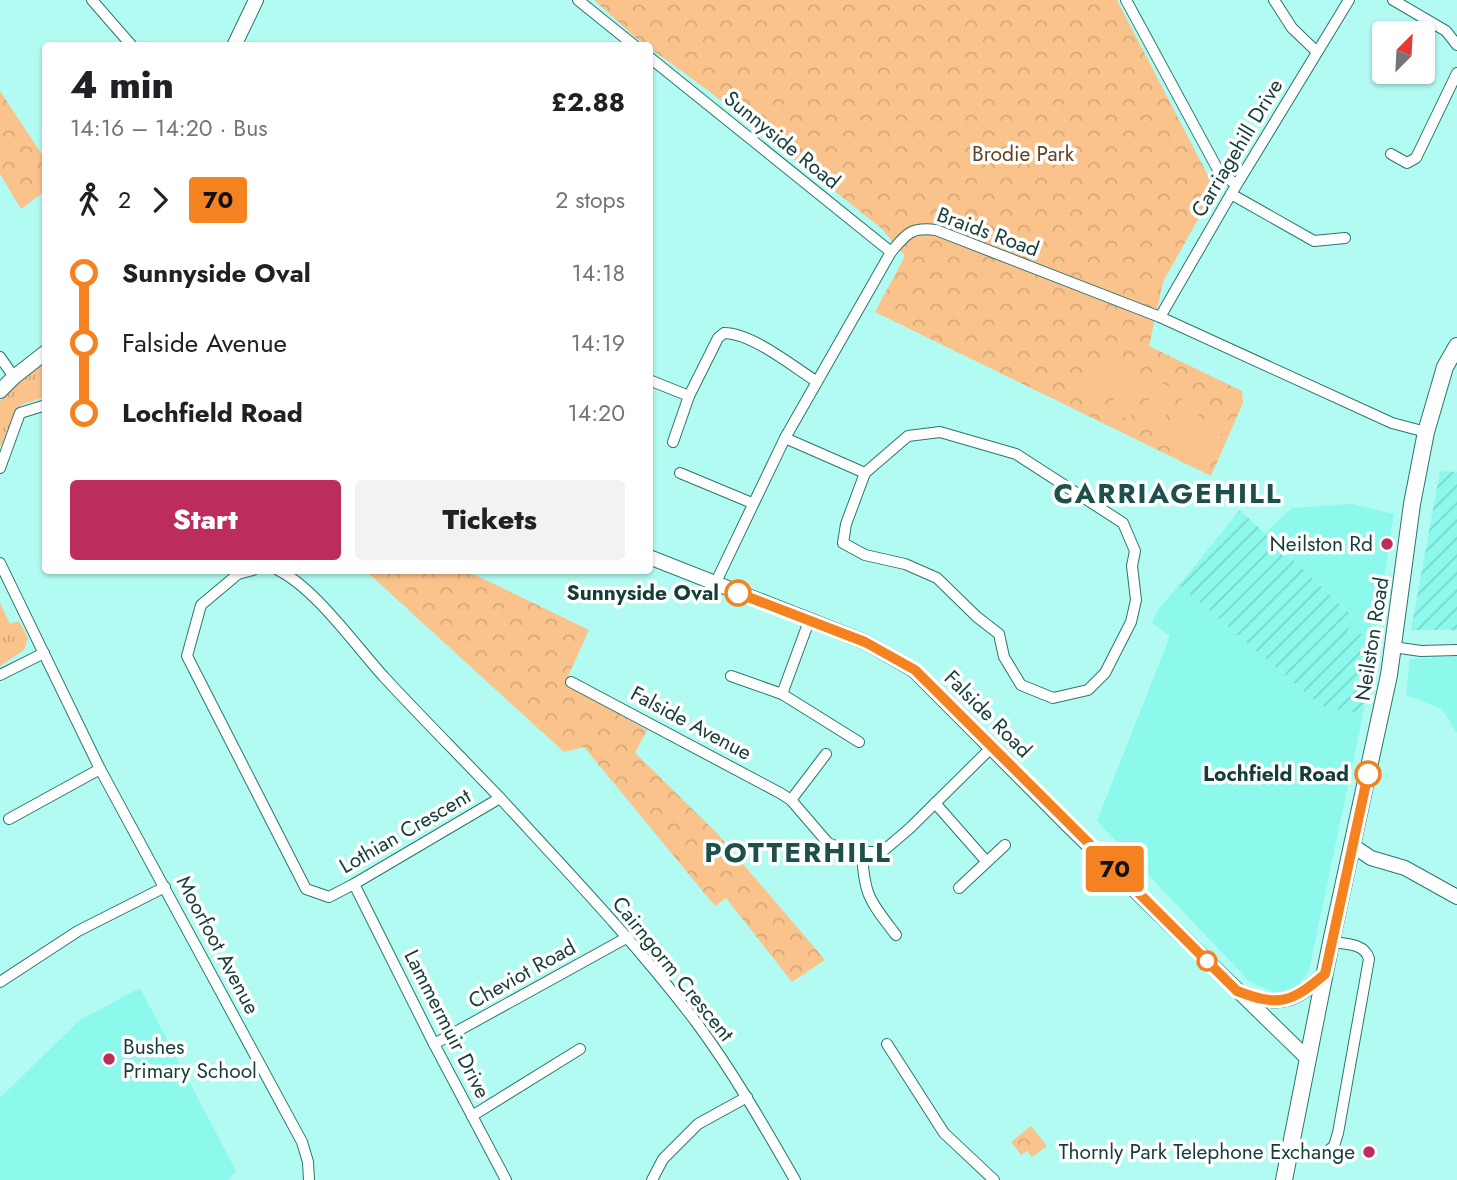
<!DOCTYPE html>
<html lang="en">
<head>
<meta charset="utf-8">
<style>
	body { margin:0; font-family:Jost,sans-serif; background:#f2f2f2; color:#202124; height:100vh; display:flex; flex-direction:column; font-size:26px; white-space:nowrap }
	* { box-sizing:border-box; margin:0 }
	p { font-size:23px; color:#757577 }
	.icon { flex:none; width:38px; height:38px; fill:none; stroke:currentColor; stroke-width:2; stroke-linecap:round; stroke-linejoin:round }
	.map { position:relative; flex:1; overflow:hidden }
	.side { position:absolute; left:42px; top:42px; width:611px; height:532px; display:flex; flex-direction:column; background:#fff; border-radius:7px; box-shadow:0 2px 5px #0004 }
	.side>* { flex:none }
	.badge { padding:0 14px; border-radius:5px; font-size:24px; line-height:46px }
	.needle { width:46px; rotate:24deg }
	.buttons { position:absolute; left:1372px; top:21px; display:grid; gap:14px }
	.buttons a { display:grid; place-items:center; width:63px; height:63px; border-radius:7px; background:#fff; box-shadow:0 2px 5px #0004; font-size:35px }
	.map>.badge { position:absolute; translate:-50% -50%; box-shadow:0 0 0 4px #fff }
	.legs { display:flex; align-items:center; gap:10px; height:77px; padding:0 28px; font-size:23px }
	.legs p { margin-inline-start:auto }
	.summary { display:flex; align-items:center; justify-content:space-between; height:119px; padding:0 28px }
	h1 { font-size:38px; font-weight:800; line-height:52px }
	.button { display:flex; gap:14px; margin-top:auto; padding:14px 28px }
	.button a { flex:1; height:80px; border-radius:7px; background:#bc2d5c; color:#fff; font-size:28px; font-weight:800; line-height:80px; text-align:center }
	.button a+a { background:#f2f2f2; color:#202124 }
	ul { padding:0 28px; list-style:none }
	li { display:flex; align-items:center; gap:24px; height:70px; font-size:26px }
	li i { display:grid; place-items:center; width:10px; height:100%; margin:0 9px; background:currentColor }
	li i::after { content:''; width:18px; height:18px; margin:-9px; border:5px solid; border-radius:50%; background:#fff }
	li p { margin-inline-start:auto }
	li:first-child i { background:linear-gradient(#0000 50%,currentColor 0) }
	li:last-child i { background:linear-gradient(currentColor 50%,#0000 0) }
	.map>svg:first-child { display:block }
	.built { fill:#8df8ec }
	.industrial { fill:url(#industrial-furrows) }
	.grass { fill:url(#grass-tufts) }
	.forest { fill:url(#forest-crowns) }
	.pitch { fill:#fac38c }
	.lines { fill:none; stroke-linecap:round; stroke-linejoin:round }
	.minor-casing { stroke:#2c756e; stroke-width:12 }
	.tertiary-casing { stroke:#2c756e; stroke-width:16 }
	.secondary-casing { stroke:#2c756e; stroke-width:18 }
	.minor { stroke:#fff; stroke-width:10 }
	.tertiary { stroke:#fff; stroke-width:14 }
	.secondary { stroke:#fff; stroke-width:16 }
	.line-1-casing { stroke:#fff; stroke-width:16 }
	.line-1 { stroke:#f58220; stroke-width:10 }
	.poi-dot { fill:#bc2d5c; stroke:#fff; stroke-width:2.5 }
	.stop-1-dot { fill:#fff; stroke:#f58220; stroke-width:3.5 }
	.labels { text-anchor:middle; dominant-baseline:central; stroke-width:7; stroke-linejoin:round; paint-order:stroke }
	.street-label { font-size:21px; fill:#153d39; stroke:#fff }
	.park-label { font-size:21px; fill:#614322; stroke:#fff }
	.poi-label { font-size:21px; fill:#153d39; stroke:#fff; text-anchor:end }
	.stop-label { font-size:21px; font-weight:bold; fill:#153d39; stroke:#fff; text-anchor:end }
	.district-label { font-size:28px; font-weight:bold; letter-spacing:2px; fill:#1d504b; stroke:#fff }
</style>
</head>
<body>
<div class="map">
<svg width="1457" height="1180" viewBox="0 0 1457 1180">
	<defs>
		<pattern id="industrial-furrows" width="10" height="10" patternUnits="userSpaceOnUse" patternTransform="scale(1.75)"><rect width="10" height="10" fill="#8df8ec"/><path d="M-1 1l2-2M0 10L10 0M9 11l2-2" fill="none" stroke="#79d6cb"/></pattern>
		<pattern id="grass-tufts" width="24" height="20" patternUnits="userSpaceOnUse" patternTransform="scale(1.75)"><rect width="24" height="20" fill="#fac38c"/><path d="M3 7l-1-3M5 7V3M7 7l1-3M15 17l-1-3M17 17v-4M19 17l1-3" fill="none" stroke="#d5a87a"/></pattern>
		<pattern id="forest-crowns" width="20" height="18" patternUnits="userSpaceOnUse" patternTransform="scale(1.75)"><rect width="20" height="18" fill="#fac38c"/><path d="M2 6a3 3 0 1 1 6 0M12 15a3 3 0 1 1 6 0" fill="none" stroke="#d5a87a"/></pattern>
	</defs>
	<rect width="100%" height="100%" fill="#b2fbf2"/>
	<g class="built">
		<path d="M1352,504L1394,514L1375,636L1347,632L1354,616L1265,533L1292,508Z"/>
		<path d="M1179,585L1321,706L1363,714L1309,970L1296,989L1279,995L1250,982L1097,821L1170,636L1152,623L1157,611Z"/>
		<path d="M1457,656V733L1442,709L1406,695L1410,659Z"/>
		<path d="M140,988L236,1171L228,1180H0V1098L80,1020Z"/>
	</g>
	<g class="industrial">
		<path d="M1440,471L1457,472V630H1411Z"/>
		<path d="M1240,510L1354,617L1347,632L1375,636L1363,714L1321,706L1179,585Z"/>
	</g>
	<g class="grass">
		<path d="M45,363V397L21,405L0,447V401L17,381Z"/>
		<path d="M0,603L10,624L19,621L28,638L24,650L0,666Z"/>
	</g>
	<g class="forest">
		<path d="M594,0H1117L1215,189L1163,282L1149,346L1242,391L1243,403L1211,476L875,312L905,256L881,228L710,92L636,38Z"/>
		<path d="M0,91L45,159V191L21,209L0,174Z"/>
		<path d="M366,571H467L589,630L565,683L647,730L635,753L715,831L825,960L792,982L726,898L715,906L584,747L564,752Z"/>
		<path d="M1031,1126L1047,1146L1032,1157L1027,1151L1021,1155L1011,1142Z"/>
	</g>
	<g class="pitch">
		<path d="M1102,354L1122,364L1102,407L1081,398Z"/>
		<path d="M1129,367L1150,377L1129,420L1109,411Z"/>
		<path d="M1158,381L1178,391L1157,434L1137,424Z"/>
		<path d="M1184,393L1204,403L1183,446L1163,436Z"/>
		<path d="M1210,406L1230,415L1210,459L1190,449Z"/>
	</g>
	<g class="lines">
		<g class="minor-casing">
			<g id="minor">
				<path d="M92,0L132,46"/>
				<path d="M578,0L635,46"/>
				<path d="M1126,0L1217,168L1236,185"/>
				<path d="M1274,0L1292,28L1317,52"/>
				<path d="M1393,0L1446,31L1457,45"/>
				<path d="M649,57L891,252"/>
				<path d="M1391,154L1407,163L1416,158L1457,73"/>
				<path d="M1231,194L1314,241L1345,238"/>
				<path d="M1160,317L1231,194L1349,0"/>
				<path d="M0,357L14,377"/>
				<path d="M649,380L689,396"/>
				<path d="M785,438L865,473L908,436L940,432L1016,454L1123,523L1135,551L1132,566L1136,600L1131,622L1105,673L1088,690L1053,698L1021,685L1004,657L999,634L977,617L937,578L905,564L865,555L843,543L846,524L865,473"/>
				<path d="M673,442L689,396L718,338L724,333C752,333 792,366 816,381"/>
				<path d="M0,468L20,413L46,405"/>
				<path d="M680,473L752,503"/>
				<path d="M0,563L100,769L302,1142L308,1162L309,1180"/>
				<path d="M253,570L238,574L201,605L187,656L306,889L329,897L354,884L500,798C461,757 422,718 384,677C355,645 315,588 278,570"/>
				<path d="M715,584L785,438L891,252C907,233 911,227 936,230L1160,317L1392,423L1426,432"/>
				<path d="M1393,647L1421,651L1457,650"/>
				<path d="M0,675L44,653"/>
				<path d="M731,676L782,694L859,742"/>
				<path d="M571,682L780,793L791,800L828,843L851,852H882L910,828L992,747"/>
				<path d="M782,694L809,621"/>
				<path d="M500,798C567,871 636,943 696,1022C733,1072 764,1126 795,1180"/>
				<path d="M791,800L826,754"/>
				<path d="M935,803L986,861"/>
				<path d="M9,819L100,769"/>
				<path d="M862,852C864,896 870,901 896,935"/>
				<path d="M354,884L434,1044L506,1180"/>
				<path d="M959,888L1005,845"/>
				<path d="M0,982L78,931L165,887"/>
				<path d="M434,1044L628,937"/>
				<path d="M887,1044L944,1133L994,1180"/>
				<path d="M472,1116L580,1049"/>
				<path d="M1289,1150L1323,1155L1334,1146L1338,1133L1369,959C1365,943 1345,944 1331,942"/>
				<path d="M652,1180L663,1159L698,1124L747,1097"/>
			</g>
		</g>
		<g class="tertiary-casing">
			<g id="tertiary">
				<path d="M234,46L256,0"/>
				<path d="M0,391L14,377L46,352"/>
				<path d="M649,557L865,642L914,670L1068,825L1307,1058"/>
				<path d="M1353,846L1371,858L1405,868L1457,897"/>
				<path d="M1245,994C1283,1008 1296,999 1325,974"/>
			</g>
		</g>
		<g class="secondary-casing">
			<path id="secondary" d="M1284,1180L1331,942L1389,675L1412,504L1426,432L1445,367L1457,346"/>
		</g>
		<use href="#minor" class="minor"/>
		<use href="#tertiary" class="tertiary"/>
		<use href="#secondary" class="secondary"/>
	</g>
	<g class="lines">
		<g class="line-1-casing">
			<path id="line-1" d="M738,593L865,642L915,670L1237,991C1279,1007 1291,1003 1325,974L1368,774"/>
		</g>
		<use href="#line-1" class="line-1"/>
	</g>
	<g class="poi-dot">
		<circle cx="1387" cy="544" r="7"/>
		<circle cx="109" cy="1059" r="7"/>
		<circle cx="1369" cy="1152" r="7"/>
	</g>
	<g class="stop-1-dot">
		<circle cx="738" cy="593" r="12"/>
		<circle cx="1368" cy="774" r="12"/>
		<circle cx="1207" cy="961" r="9"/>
	</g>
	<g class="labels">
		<g class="street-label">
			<text transform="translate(782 140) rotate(39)">Sunnyside Road</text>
			<text transform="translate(1237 148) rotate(-59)">Carriagehill Drive</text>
			<text transform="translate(988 232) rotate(20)">Braids Road</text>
			<text transform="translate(1372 639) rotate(-81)">Neilston Road</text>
			<text transform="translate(988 714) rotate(45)">Falside Road</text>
			<text transform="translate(691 723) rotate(28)">Falside Avenue</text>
			<text transform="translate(405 831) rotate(-30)">Lothian Crescent</text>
			<text transform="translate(218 945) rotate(62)">Moorfoot Avenue</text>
			<text transform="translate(673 969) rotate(51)">Cairngorm Crescent</text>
			<text transform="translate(522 974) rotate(-29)">Cheviot Road</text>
			<text transform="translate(447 1024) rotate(63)">Lammermuir Drive</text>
		</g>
		<g class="park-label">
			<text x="1023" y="154">Brodie Park</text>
		</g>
		<g class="poi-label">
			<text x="1373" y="544">Neilston Rd</text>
			<text x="123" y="1047" text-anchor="start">Bushes<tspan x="123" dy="24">Primary School</tspan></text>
			<text x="1355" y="1152">Thornly Park Telephone Exchange</text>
		</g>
		<g class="stop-label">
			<text x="719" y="593">Sunnyside Oval</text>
			<text x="1349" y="774">Lochfield Road</text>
		</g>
		<g class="district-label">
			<text x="1168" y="493">CARRIAGEHILL</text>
			<text x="798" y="852">POTTERHILL</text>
		</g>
	</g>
</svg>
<div class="buttons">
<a><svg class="needle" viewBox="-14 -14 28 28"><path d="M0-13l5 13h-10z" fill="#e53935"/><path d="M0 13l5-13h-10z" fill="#757577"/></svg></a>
</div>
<b class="badge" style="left:1115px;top:869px;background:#f58220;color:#111">70</b>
<section class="side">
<div class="summary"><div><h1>4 min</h1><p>14:16 – 14:20 · Bus</p></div><b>£2.88</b></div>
<div class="legs"><svg class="icon" aria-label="walk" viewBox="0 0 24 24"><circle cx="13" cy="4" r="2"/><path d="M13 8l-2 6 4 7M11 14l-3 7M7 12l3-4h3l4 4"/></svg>2<svg class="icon" aria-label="forward" viewBox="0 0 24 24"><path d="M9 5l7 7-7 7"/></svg><b class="badge" style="background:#f58220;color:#111">70</b><p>2 stops</p></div>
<ul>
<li><i style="color:#f58220"></i><b>Sunnyside Oval</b><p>14:18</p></li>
<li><i style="color:#f58220"></i><span>Falside Avenue</span><p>14:19</p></li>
<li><i style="color:#f58220"></i><b>Lochfield Road</b><p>14:20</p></li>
</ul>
<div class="button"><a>Start</a><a>Tickets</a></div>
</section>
</div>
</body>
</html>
